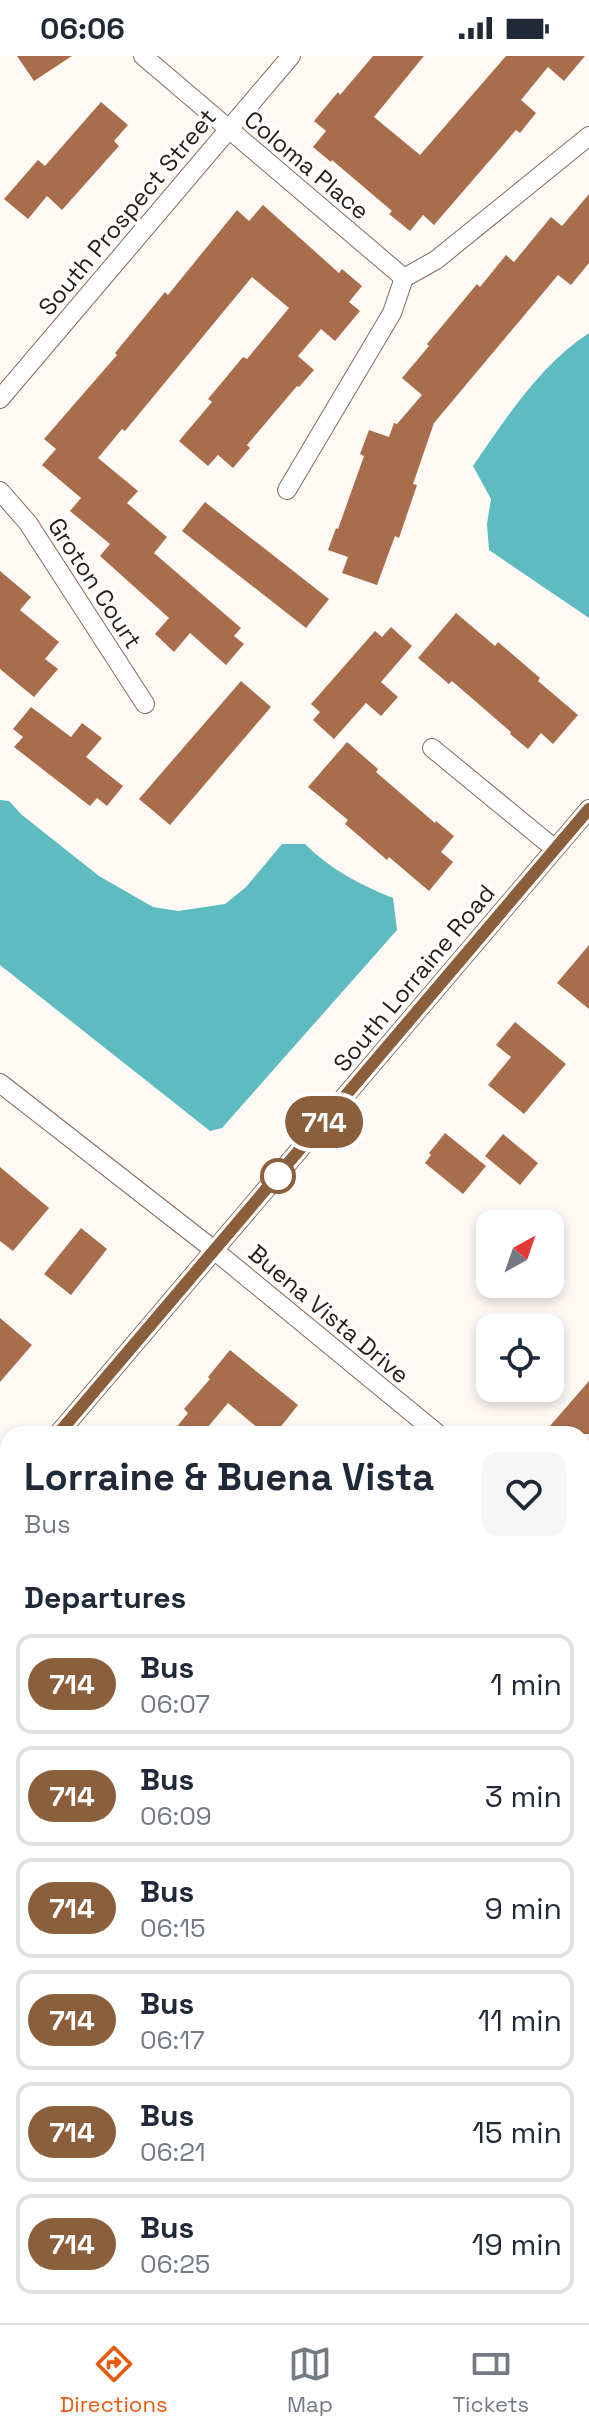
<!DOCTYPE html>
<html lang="en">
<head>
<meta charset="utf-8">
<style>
	body { margin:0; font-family:"Space Grotesk",sans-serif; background:#f6f6f7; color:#1f2937; height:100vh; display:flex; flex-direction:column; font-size:30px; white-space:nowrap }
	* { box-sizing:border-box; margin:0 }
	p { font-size:26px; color:#747a83 }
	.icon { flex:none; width:44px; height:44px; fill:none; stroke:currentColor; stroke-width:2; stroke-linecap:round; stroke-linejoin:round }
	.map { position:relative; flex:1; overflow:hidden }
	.side { position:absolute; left:0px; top:1370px; width:590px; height:898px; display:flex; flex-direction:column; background:#fff; border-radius:24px 24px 0 0; box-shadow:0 4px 12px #0003 }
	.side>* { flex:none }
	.badge { padding:0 16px; border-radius:26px; font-size:28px; line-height:52px }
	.needle { width:52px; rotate:40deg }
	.buttons { position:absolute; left:476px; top:1154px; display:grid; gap:16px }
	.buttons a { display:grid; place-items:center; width:88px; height:88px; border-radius:16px; background:#fff; box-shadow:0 4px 12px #0003; font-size:40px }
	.map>.badge { position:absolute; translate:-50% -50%; box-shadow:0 0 0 4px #fff }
	h2 { padding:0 24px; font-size:30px; line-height:72px }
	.round { display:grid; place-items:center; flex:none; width:84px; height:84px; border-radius:16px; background:#f6f6f7 }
	.head { display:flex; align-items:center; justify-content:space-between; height:136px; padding:0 24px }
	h1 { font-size:38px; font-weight:700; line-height:60px }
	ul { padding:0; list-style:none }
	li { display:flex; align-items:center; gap:24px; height:100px; margin:0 16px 12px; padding:0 8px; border:4px solid #e0e1e3; border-radius:16px }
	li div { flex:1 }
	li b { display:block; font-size:30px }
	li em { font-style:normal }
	li .badge { min-width:88px; font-weight:700; text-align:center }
	.status { display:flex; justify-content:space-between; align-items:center; height:56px; padding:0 40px; background:#fff; direction:ltr }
	.status svg { height:22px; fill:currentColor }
	.menu { display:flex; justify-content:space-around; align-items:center; height:112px; border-top:2px solid #e0e1e3; background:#fff; font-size:22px; color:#747a83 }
	.menu a { display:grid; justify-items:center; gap:4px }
	.menu .on { color:#ea580c }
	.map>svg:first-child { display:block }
	.water { fill:#5ebbc0 }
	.building { fill:#a86e4c }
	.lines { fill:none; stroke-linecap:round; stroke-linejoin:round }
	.street-casing { stroke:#826b5b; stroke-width:20 }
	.street { stroke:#fff; stroke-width:18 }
	.line-casing { stroke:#fff; stroke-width:18 }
	.line { stroke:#8b5e3c; stroke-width:12 }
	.stop-dot { fill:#fff; stroke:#8b5e3c; stroke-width:4 }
	.labels { text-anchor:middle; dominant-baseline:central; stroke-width:7; stroke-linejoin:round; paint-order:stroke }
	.street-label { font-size:24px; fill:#271d17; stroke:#fff }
</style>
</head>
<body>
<div class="status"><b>06:06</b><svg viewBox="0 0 49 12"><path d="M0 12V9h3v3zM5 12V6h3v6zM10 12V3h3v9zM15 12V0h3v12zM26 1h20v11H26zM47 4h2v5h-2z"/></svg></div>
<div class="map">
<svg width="589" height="2267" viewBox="0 0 589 2267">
	<rect width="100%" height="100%" fill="#fff9f6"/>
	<g class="water">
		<path d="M589,277V562L489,494L487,468L491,443L473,410C506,362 540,309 589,277Z"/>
		<path d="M0,744L9,745L22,759L99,820L153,851L178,855L225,848L246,831L282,788H305C330,813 360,829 393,842L397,874L222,1072L210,1075L0,909Z"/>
	</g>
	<g class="building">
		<path d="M17,0H72L34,25Z"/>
		<path d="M373,0H424L374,61L420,99L506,0H585L564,25L548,11L521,44L536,57L520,77L516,74L434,169L423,159L410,175L389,158L392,155L332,104L331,106L313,91L326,75L314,65L338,36L340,39Z"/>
		<path d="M101,46L128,69L114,85L119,90L62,154L47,140L28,163L4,143L38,104L45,110Z"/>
		<path d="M589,138V207L571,229L558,219L434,367L413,428L417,429L399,482L395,480L377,529L342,517L348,501L328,494L336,472L338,473L364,400L360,398L369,374L389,381L394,367L397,368L422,339L402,322L429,290L427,288L477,228L480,231L506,199L514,206L551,161L562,170Z"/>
		<path d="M263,149L339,217L342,213L362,230L349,246L360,255L335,285L321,273L298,300L314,314L299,331L297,330L247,389L250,392L233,412L218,399L208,410L179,385L212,346L208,343L243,301L247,303L289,252L252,221L125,375L122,373L98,402L138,435L127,447L167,481L154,497L241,572L234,580L244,588L226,609L190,577L174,596L155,578L169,562L100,500L110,488L70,455L81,442L42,409L56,393L44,383L117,299L115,297L165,236L168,239L237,154L249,165Z"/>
		<path d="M205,446L329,543L306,572L182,475Z"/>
		<path d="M0,515L31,541L20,554L59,586L45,603L58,613L34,641L0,613Z"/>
		<path d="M456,557L495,590L498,586L540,622L538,625L578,659L553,688L541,677L528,693L510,678L511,676L452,625L449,628L418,602Z"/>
		<path d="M391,571L412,590L381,626L398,641L381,660L366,647L334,683L313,664L320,656L311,648L375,575L382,581Z"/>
		<path d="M241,625L271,651L170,769L139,743Z"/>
		<path d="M31,651L71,681L82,667L102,682L86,701L123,730L107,750L97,742L90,750L14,691L23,681L13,673Z"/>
		<path d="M347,686L378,713L376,716L435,767L436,765L454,780L441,796L453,806L429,835L389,801L387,804L345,768L348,764L308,731Z"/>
		<path d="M589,889V953L557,927Z"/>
		<path d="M515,966L566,1008L524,1058L488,1029L511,1001L496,989Z"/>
		<path d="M445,1077L486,1110L463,1138L425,1107L431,1099L429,1097Z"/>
		<path d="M503,1078L538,1107L520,1129L485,1100Z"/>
		<path d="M0,1111L49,1152L13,1195L0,1185Z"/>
		<path d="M81,1172L107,1193L71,1239L44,1218Z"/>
		<path d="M0,1262L32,1289L0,1326Z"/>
		<path d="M230,1294L298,1349L275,1378H265L228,1347L202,1378H171L188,1357L184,1353L210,1323L208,1321Z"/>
		<path d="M589,1325V1378H543Z"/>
	</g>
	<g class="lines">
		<g class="street-casing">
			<g id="street">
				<path d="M143,0L404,222"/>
				<path d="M404,222L436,204L589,80"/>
				<path d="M0,343L291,0"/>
				<path d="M287,434L392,257L404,222"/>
				<path d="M0,435L28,467L145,648"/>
				<path d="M432,692L555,793"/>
				<path d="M0,1027L214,1194L438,1378"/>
				<path d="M58,1378L589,753"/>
				<path d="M0,1447L8,1437"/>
				<path d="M582,1488L589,1480"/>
				<path d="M0,2171L8,2162"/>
				<path d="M582,2214L589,2205"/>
				<path d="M537,2267L543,2260"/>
			</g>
		</g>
		<use href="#street" class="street"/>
	</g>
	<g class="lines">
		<g class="line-casing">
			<path id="line" d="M58,1378L589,753"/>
		</g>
		<use href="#line" class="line"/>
	</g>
	<circle class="stop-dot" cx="278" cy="1120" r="16"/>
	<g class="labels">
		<g class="street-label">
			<text transform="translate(307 109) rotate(40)">Coloma Place</text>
			<text transform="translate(127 156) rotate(-50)">South Prospect Street</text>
			<text transform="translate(95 527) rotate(57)">Groton Court</text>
			<text transform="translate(414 922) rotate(-50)">South Lorraine Road</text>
			<text transform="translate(329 1258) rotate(40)">Buena Vista Drive</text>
		</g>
	</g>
</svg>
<div class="buttons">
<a><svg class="needle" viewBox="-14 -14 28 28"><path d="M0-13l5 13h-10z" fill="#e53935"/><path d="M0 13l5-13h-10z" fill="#747a83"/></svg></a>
<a><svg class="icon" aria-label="locate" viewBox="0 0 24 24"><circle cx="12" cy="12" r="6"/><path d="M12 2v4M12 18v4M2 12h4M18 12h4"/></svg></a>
</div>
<b class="badge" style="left:324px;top:1066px;background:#8b5e3c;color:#fff">714</b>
<section class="side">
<div class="head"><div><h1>Lorraine &amp; Buena Vista</h1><p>Bus</p></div><a class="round"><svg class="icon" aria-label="heart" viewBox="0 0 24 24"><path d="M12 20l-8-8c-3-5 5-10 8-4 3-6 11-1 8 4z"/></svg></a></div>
<h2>Departures</h2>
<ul>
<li><span class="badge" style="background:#8b5e3c;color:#fff">714</span><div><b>Bus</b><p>06:07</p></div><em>1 min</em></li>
<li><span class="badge" style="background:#8b5e3c;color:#fff">714</span><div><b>Bus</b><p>06:09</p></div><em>3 min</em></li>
<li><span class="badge" style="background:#8b5e3c;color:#fff">714</span><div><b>Bus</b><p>06:15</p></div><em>9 min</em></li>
<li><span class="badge" style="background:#8b5e3c;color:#fff">714</span><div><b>Bus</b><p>06:17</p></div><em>11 min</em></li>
<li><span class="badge" style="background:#8b5e3c;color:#fff">714</span><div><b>Bus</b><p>06:21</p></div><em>15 min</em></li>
<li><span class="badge" style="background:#8b5e3c;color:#fff">714</span><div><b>Bus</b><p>06:25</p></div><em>19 min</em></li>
</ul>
</section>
</div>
<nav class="menu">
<a class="on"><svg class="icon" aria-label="directions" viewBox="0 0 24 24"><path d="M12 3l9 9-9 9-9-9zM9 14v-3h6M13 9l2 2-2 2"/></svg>Directions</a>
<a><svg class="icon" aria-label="map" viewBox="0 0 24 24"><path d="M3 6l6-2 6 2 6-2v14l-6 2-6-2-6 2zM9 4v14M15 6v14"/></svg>Map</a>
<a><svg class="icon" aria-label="tickets" viewBox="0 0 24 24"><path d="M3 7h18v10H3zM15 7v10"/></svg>Tickets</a>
</nav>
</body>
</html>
